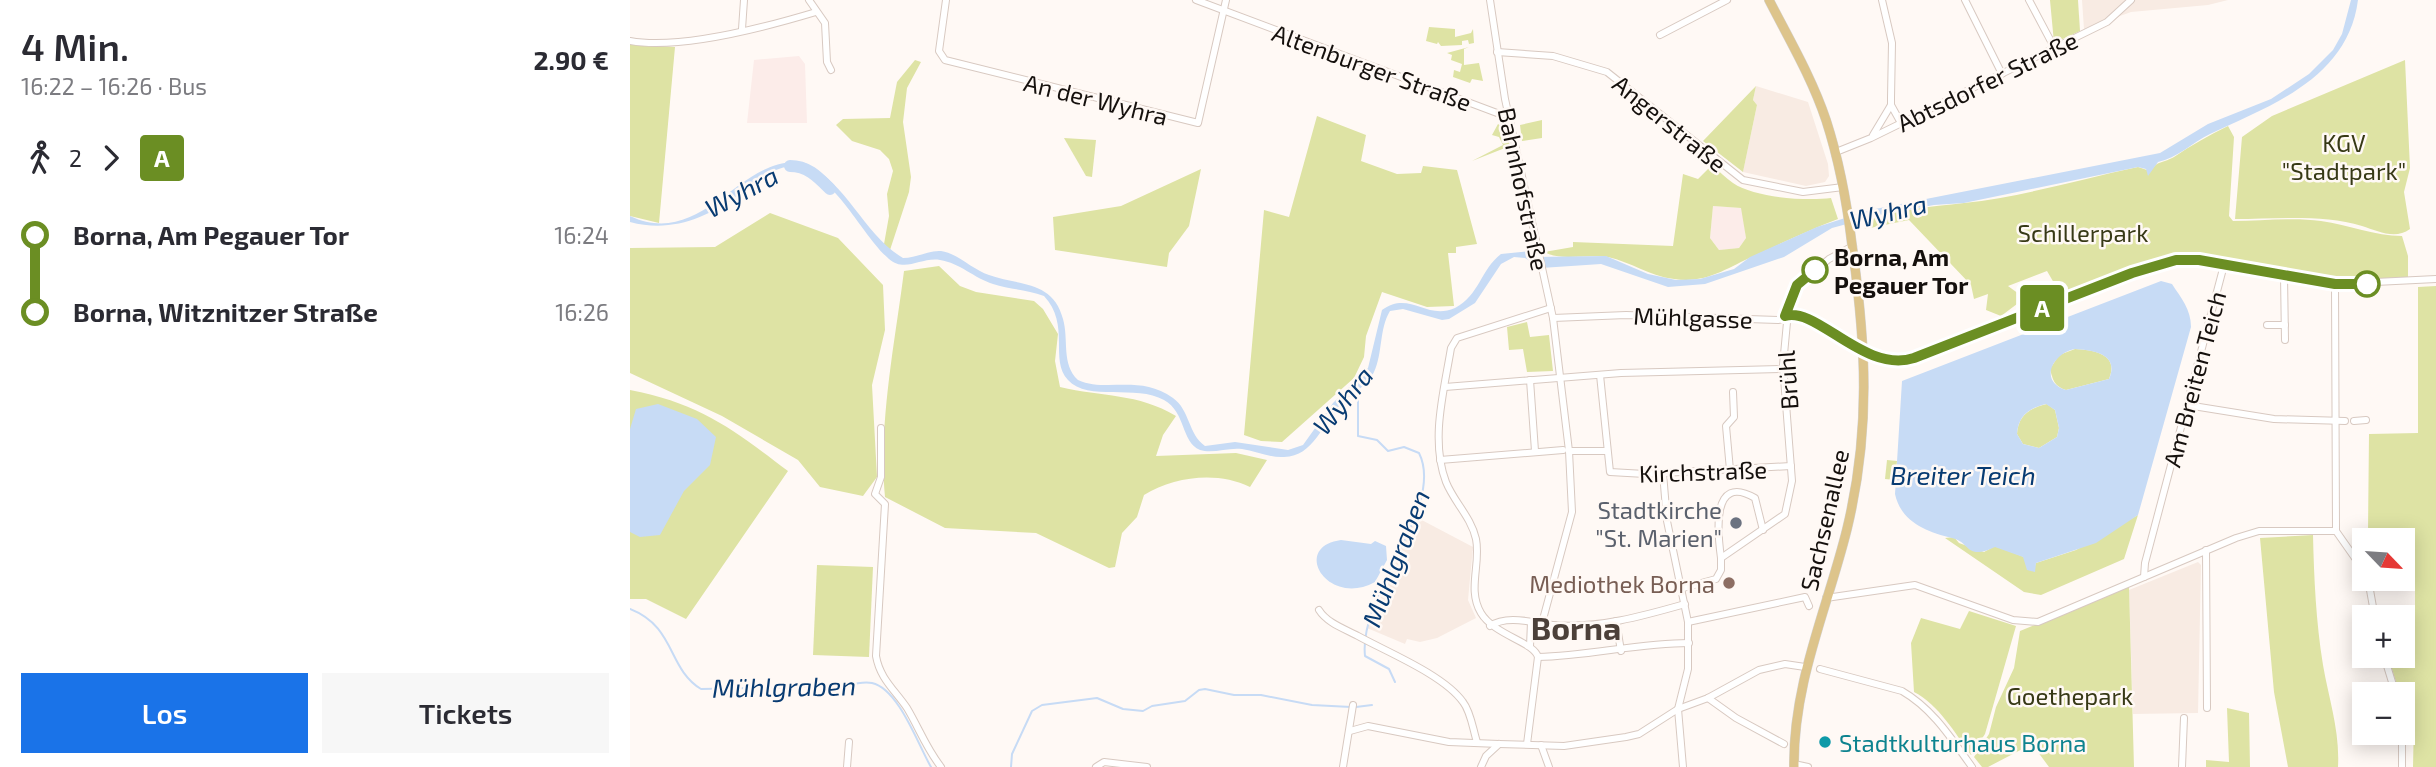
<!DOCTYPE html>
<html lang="de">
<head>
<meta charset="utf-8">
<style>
	body { margin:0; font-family:"Exo 2",sans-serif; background:#f7f7f7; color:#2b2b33; height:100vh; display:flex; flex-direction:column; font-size:26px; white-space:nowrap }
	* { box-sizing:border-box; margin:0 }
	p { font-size:23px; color:#7c7c81 }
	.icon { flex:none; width:38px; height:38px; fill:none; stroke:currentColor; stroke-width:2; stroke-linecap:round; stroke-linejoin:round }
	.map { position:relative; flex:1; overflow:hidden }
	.details { display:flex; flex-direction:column; background:#fff; width:630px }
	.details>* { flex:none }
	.badge { padding:0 14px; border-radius:5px; font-size:24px; line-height:46px }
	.needle { width:46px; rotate:115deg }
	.controls { position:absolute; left:1722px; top:528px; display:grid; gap:14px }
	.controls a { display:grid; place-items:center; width:63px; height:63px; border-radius:0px; background:#fff; box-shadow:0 4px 18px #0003; font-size:35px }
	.map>.badge { position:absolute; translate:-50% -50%; box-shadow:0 0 0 4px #fff }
	.legs { display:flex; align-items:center; gap:10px; height:77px; padding:0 21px; font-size:23px }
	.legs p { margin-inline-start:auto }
	.head { display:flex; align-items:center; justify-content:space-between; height:119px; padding:0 21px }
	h1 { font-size:38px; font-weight:600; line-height:52px }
	.action { display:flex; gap:14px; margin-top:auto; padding:14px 21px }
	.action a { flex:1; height:80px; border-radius:0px; background:#1a73e8; color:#fff; font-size:28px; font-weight:600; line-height:80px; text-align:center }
	.action a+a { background:#f7f7f7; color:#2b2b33 }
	ul { padding:0 21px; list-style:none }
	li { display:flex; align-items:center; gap:24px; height:77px; font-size:26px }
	li i { display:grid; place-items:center; width:10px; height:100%; margin:0 9px; background:currentColor }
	li i::after { content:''; width:18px; height:18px; margin:-9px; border:5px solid; border-radius:50%; background:#fff }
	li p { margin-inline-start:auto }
	li:first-child i { background:linear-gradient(#0000 50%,currentColor 0) }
	li:last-child i { background:linear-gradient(currentColor 50%,#0000 0) }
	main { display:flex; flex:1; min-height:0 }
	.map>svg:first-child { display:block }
	.built { fill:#f8ebe3 }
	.industrial { fill:#fcece9 }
	.green { fill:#dee3a4; fill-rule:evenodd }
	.water { fill:#c7dbf5; fill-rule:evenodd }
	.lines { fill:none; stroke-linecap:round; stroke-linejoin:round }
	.stream { stroke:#c7dbf5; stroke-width:2 }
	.river { stroke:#c7dbf5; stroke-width:12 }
	.street-casing { stroke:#d8c9c1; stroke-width:8 }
	.primary-casing { stroke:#d5d4d3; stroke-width:10 }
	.street { stroke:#fff; stroke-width:6 }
	.primary { stroke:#ddc48b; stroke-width:9 }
	.line-1-casing { stroke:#fff; stroke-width:16 }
	.line-1 { stroke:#6b8e23; stroke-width:10 }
	.stop-1-dot { fill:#fff; stroke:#6b8e23; stroke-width:3.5 }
	.worship-dot { fill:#6b7280; stroke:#fff9f5; stroke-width:2.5 }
	.education-dot { fill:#8d6e63; stroke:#fff9f5; stroke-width:2.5 }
	.culture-dot { fill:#0f9aa8; stroke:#fff9f5; stroke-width:2.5 }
	.labels { text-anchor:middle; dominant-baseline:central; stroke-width:5; stroke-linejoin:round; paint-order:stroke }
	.street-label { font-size:24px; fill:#15100d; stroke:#fff9f5 }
	.park-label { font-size:24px; fill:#373916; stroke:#fff9f5 }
	.stop-label { font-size:24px; font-weight:bold; fill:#15100d; stroke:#fff9f5; text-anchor:start }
	.worship-label { font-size:24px; fill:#5b616d; stroke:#fff9f5; text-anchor:end }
	.education-label { font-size:24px; fill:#785e54; stroke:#fff9f5; text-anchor:end }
	.culture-label { font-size:24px; fill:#0d838f; stroke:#fff9f5; text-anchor:start }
	.water-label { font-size:26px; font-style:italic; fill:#083b72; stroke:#fff9f5 }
	.district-label { font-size:32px; font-weight:bold; fill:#4c4039; stroke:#fff9f5 }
</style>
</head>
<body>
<main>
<section class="details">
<div class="head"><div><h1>4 Min.</h1><p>16:22 – 16:26 · Bus</p></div><b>2.90 €</b></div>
<div class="legs"><svg class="icon" aria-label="walk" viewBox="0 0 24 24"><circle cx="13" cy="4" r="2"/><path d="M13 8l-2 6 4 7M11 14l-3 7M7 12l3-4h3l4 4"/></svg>2<svg class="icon" aria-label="forward" viewBox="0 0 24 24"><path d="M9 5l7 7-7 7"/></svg><b class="badge" style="background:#6b8e23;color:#fff">A</b></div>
<ul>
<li><i style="color:#6b8e23"></i><b>Borna, Am Pegauer Tor</b><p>16:24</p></li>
<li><i style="color:#6b8e23"></i><b>Borna, Witznitzer Straße</b><p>16:26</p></li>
</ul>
<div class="action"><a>Los</a><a>Tickets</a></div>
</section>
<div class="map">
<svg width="1806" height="767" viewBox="0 0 1806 767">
	<rect width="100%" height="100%" fill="#fff9f5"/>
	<g class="built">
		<path d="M1452,0H1598L1578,5L1501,12L1454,29Z"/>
		<path d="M1126,86L1178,102L1198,164L1199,176L1195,182L1176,186L1113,172L1127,105L1123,100Z"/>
		<path d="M786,517L843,547L838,600L846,618L807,638L790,642L777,639L775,644L737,628Z"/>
		<path d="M1568,562L1571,565L1568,713L1503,714L1499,590Z"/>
	</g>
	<g class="industrial">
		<path d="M169,56L175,64L177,123H117L124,60Z"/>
		<path d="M1083,206L1112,208L1116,238L1109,248L1089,250L1080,238Z"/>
	</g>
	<g class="green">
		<path d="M1420,0H1448L1450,31L1424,43Z"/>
		<path d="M799,27L825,29V37L841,33L843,29L844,43L839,44L838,40L832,41V45L811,46L808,42L807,44L796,41Z"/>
		<path d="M0,44L45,47L29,223L0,216Z"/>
		<path d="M839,47L834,49V65L849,63L853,81L842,79L840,83L823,77L824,70L830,72L832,64L821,60L822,55L817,53Z"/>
		<path d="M285,60L291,62L277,88L273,122L281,177L279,192L260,250L254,244L259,216L257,194L263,171L259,159L250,150L222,141L206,125L213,119L260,118L267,82Z"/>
		<path d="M1775,60L1780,168L1774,192L1780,229C1765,240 1748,231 1732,226C1693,214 1646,219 1605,219L1612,137L1642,116Z"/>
		<path d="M1126,86L1123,100L1127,105L1113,172L1073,141Z"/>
		<path d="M687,116L736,135L731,161L767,174L791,173L793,166L827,170L847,244L826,247V253H818L824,306L797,307L752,292L736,336L734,357L724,378L652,442L631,441L614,435L634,210L659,217Z"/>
		<path d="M912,120V138L892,141L890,125Z"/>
		<path d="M868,124L875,129L880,146L842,161L873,145L869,137L862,135Z"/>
		<path d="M1598,126L1604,137L1599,216L1603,221C1632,221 1663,217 1691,221C1719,225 1745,236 1772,236L1778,256V277L1718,281L1629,263L1563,255L1514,264L1431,295L1417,271L1378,286L1389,294L1391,301L1371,316L1356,310L1358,294L1344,299L1341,285L1279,220L1235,229L1234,222C1267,209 1300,207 1334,203C1392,197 1451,179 1508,167L1520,171C1528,160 1534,163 1544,157C1562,145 1579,135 1598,126Z"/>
		<path d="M434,138L466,140L462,177L456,176Z"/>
		<path d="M1082,165C1089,171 1096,178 1103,183C1125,198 1176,201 1201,198L1208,219C1179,230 1152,243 1124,256C1096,268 1077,284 1044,279C1019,276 1001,262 978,257C958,253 933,262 914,252L943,247V242L1043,246L1053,174L1068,179ZM1083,206L1111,208L1116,238L1109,248L1089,250L1080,238Z"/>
		<path d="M571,169L559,226L539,253L537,267L425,250L423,217L491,206Z"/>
		<path d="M140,213L208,238L253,285L255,330L242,385L247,477L233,496L190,487L168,460L92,416L0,373V248L85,247Z"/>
		<path d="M309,266L330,286L346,292L404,301L413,309L428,334L425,361L430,387C472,397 508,393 546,416L533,435L526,456L606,453L637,460L620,487C588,471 545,476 514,495L507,517L492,533L485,567L479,568L406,533L315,528L255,497C248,425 265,342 274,271Z"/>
		<path d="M1806,286V767H1783L1784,719H1775L1773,695H1770L1758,656H1773V618H1747L1785,616V528L1738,531L1739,434L1788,433V287Z"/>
		<path d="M897,322L900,337L919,335L923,371L897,372L893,349L879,350L877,327Z"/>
		<path d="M1445,349C1463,350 1490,354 1479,379L1436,390C1424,386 1423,380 1420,369L1429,355Z"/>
		<path d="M0,390C71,404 101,428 158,471L56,619L16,599H0Z"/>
		<path d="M1417,404L1425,410L1429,428L1427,437L1409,448L1393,444L1387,434C1388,416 1399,408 1417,404Z"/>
		<path d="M1257,460L1267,461L1265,480L1255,479Z"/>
		<path d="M1508,515L1494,559L1411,595L1394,592L1315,538L1324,537L1329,543L1354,552L1365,546L1394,557L1404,569L1406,563L1446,550Z"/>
		<path d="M1683,535C1684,578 1686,622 1693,665C1699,700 1710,731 1708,767H1658L1644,692L1630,538Z"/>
		<path d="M187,565L243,567L239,657L183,655Z"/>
		<path d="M1499,587L1504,767H1419L1402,744L1358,767H1352L1344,757L1359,734L1366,707L1384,668L1390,631Z"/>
		<path d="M1339,611L1386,626L1355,734L1341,755C1325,733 1309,705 1284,692L1281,643L1291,618L1330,629Z"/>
		<path d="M1597,708L1619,713L1620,767H1576V760L1599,762Z"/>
	</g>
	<g class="water">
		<path d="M1721,0H1728C1718,78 1642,105 1580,134C1562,143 1547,158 1528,162L1518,176L1516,169L1508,167L1334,203L1304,205L1250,215L1202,228L1154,257L1075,284L1038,287L971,264L911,268L895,258L884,257L871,264L845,303L819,319L812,320L773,309L760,311C749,329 753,353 744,372C736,388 721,393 710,405C692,424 684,456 654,457C640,458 626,451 612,449C599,447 583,454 570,450C551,442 556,412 534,400C506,384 458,402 438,380C419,360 441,325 414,296C397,290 379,289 363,284C344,278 330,263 310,260C291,257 275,273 259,259C232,236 203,171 165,167C144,164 125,184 109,195C76,218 41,233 0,222V216C74,251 112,151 175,163C218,184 234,235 273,258C286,258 299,250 311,251C327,253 343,270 359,275C389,286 423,280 433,319C439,340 431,364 448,380C477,393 509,374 543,398C560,410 558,434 575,446L605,442L658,450L673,445L703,403L738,368L752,310C780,290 796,321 825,308C849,296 851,269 871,254L900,251L903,257L976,256L1018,274L1046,280L1070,279L1104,269L1120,257L1187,227L1240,210L1530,153L1578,124L1641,99L1679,74L1703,50L1712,34Z"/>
		<path d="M1531,281L1542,284C1551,298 1561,309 1561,327L1508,515L1466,543L1406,563L1405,572L1397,570L1393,557L1365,547C1335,561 1341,542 1322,538C1297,532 1271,522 1265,494L1272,381ZM1445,349C1463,350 1490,354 1479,379L1436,390C1408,381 1423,353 1445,349ZM1416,404L1425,410L1429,428L1427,437L1409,448L1393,444L1387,434C1388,416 1399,408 1416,404Z"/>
		<path d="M28,404L67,419L86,437L80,465L54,491L30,535L10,537L0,532V429L6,409Z"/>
		<path d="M711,540L741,544L745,541L756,546L757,560L745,582C698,608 660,547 711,540Z"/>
	</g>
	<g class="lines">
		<g class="stream">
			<path d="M728,390V436L747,440L758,451L774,447L789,453C816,507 728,593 735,656L759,669L765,682"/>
			<path d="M0,609C46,627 37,668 71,689L215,686C223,684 233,681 242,683C269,689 288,745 301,767"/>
			<path d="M726,707L742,705"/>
			<path d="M381,767L382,754L402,711L412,705L467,698L493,709L513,711L522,706L555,701L569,690L575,689L604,695H631L682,705L721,707"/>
		</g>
		<path class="river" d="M160,166C178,166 188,177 200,189"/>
		<g class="street-casing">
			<g id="street">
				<path d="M179,0L195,23L197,62L201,70"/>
				<path d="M316,0L309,51L315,60L568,123L596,0"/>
				<path d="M566,0L867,113L880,115"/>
				<path d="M860,0L875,99L923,318L939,451L942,512L912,623"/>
				<path d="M1335,0L1372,74"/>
				<path d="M1399,0L1425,49"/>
				<path d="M112,29L114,0"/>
				<path d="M1030,35L1097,0"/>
				<path d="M0,41C50,50 136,27 186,12"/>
				<path d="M867,52L923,56L977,72L1113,180L1173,192L1213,187"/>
				<path d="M1261,105L1271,123"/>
				<path d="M1243,135L1261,105V98L1262,43L1252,0"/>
				<path d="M1206,152L1241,138L1477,22L1501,0"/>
				<path d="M1654,276L1655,340"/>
				<path d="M1705,284L1706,531L1734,571"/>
				<path d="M923,318L996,315L1148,320L1168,315C1199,332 1236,361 1273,362L1502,273L1546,260L1569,259L1705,284L1806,279"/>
				<path d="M1637,325H1655"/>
				<path d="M970,375L980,472L1015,474L1161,466"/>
				<path d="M900,380L905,451"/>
				<path d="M815,387L991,373L1154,369"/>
				<path d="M1557,405L1644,419L1715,421"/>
				<path d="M1724,421L1736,420"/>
				<path d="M251,428V477L245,494L255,504L246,656C250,679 265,690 277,708C289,728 296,748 311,767"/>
				<path d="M939,451H977"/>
				<path d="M810,460L933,450"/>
				<path d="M1100,470L1096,426L1104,417L1103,392"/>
				<path d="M1033,473L1037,521L1058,622V669L1048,709L1053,767"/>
				<path d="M1576,550L1577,708"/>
				<path d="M1091,558C1088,536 1080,472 1125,498L1133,530"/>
				<path d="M1514,577L1515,563L1594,265"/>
				<path d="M1738,579L1745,618"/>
				<path d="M1053,588L1086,579L1091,570V558L1155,514L1162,481L1153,365L1159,301L1167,285L1199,259L1223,246"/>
				<path d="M1196,598L1285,585L1383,620L1408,622L1606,538L1629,531H1706"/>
				<path d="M689,610C697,623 715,629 728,636C757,652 814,675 833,702C841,712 843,730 847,742"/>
				<path d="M986,621L991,651"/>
				<path d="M1058,622L1175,597L1179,606"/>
				<path d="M860,626C877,614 904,623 923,625C967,629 1013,616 1055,604"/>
				<path d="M900,646L901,622"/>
				<path d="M1754,656L1766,695"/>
				<path d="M908,657C904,642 864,635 851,613C837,590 851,564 846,539C841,517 824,502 816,482C800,440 814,391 821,348L827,338L921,308"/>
				<path d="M908,657C959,656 1008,643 1059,643"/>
				<path d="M1190,669L1272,691C1303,709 1321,738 1342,767"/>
				<path d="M1078,698L1106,718L1154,744"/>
				<path d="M720,731L738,726L819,742L869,744L934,746L996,737L1009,734L1048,709L1078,698L1129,670L1155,664L1175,667"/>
				<path d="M1772,733V767"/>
				<path d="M897,744L908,657"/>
				<path d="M911,745L919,767"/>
				<path d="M1164,764L1178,767"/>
				<path d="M217,767L219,742"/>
				<path d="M466,767L474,762L517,767"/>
				<path d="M713,767L723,705"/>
				<path d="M851,767L856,756L869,744"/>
				<path d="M1552,767L1554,718"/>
			</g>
		</g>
		<g class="primary-casing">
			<path id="primary" d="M1139,0C1159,39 1182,78 1196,120C1209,160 1217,203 1222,245C1236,344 1241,430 1217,529C1197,610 1163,682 1164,767"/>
		</g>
		<use href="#street" class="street"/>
		<use href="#primary" class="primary"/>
	</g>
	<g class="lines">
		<g class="line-1-casing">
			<path id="line-1" d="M1185,270L1167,285L1155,316C1187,306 1234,374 1284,358L1502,273L1546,260H1569L1705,284H1737"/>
		</g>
		<use href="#line-1" class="line-1"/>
	</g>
	<g class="stop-1-dot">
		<circle cx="1185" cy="270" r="12"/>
		<circle cx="1737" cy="284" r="12"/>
	</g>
	<circle class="worship-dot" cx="1106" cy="523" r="7"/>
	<circle class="education-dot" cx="1099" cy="583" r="7"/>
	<circle class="culture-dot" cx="1195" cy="742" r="7"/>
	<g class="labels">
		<g class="street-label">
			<text transform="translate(742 67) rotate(20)">Altenburger Straße</text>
			<text transform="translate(1357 81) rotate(-26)">Abtsdorfer Straße</text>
			<text transform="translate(466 99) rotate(14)">An der Wyhra</text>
			<text transform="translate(1040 123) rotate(39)">Angerstraße</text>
			<text transform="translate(894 189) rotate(78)">Bahnhofstraße</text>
			<text transform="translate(1063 317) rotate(2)">Mühlgasse</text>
			<text transform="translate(1564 379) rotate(-75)">Am Breiten Teich</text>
			<text transform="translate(1157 380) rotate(-94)">Brühl</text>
			<text transform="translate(1073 471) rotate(-2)">Kirchstraße</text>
			<text transform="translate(1194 520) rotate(-77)">Sachsenallee</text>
		</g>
		<g class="park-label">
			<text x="1714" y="142">KGV<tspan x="1714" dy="28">"Stadtpark"</tspan></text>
			<text x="1453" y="232">Schillerpark</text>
			<text x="1440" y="695">Goethepark</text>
		</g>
		<g class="stop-label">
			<text x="1204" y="256">Borna, Am<tspan x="1204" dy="28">Pegauer Tor</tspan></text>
		</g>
		<g class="worship-label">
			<text x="1092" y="509">Stadtkirche<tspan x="1092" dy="28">"St. Marien"</tspan></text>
		</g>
		<g class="education-label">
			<text x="1085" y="583">Mediothek Borna</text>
		</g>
		<g class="culture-label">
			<text x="1209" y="742">Stadtkulturhaus Borna</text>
		</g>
		<g class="water-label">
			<text transform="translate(111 191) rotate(-28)">Wyhra</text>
			<text transform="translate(1258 211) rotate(-13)">Wyhra</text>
			<text transform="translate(712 400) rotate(-51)">Wyhra</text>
			<text x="1333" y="474">Breiter Teich</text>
			<text transform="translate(765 558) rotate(-69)">Mühlgraben</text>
			<text transform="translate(154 686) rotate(-1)">Mühlgraben</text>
		</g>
		<g class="district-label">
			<text x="946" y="627">Borna</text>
		</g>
	</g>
</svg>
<div class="controls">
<a><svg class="needle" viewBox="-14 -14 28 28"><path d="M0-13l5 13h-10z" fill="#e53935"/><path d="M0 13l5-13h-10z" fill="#7c7c81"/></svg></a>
<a>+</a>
<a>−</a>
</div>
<b class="badge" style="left:1412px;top:308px;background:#6b8e23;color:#fff">A</b>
</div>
</main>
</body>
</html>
